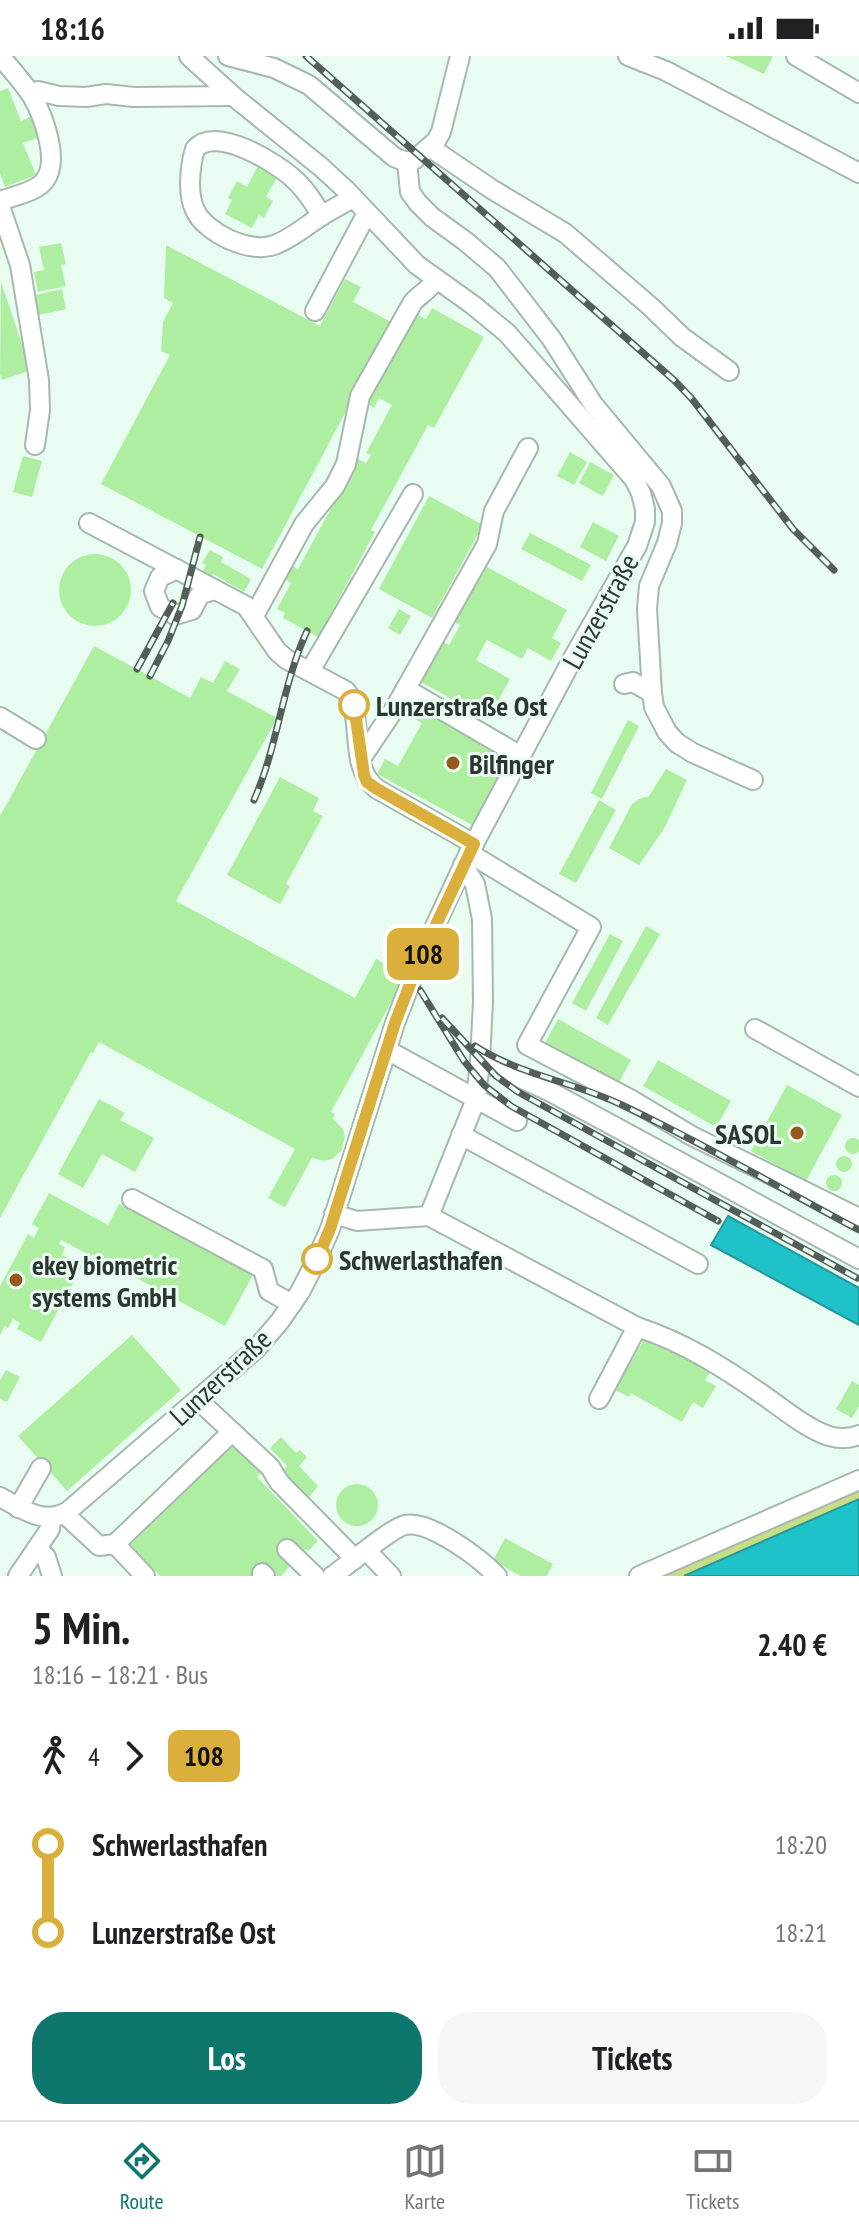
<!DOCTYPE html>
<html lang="de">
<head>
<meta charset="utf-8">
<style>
	body { margin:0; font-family:"PT Sans Narrow",sans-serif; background:#f6f6f6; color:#202124; height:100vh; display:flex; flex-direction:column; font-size:30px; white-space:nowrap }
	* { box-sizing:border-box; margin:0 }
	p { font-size:26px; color:#757577 }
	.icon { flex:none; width:44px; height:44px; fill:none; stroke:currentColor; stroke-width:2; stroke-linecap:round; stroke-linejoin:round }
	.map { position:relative; height:1520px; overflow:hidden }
	.sheet { display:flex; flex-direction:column; background:#fff; flex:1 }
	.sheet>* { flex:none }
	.badge { padding:0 16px; border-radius:12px; font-size:28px; line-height:52px }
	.map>.badge { position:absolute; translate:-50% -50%; box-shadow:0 0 0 4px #fff }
	.legs { display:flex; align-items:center; gap:12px; height:88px; padding:0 32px; font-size:26px }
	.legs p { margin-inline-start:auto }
	.overview { display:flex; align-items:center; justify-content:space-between; height:136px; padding:0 32px }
	h1 { font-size:44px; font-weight:600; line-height:60px }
	.action { display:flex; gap:16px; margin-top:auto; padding:16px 32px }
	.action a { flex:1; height:92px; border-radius:32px; background:#0f766e; color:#fff; font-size:32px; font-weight:600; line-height:92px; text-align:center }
	.action a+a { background:#f6f6f6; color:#202124 }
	ul { padding:0 32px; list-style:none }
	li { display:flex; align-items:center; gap:28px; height:88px; font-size:30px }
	li i { display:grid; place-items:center; width:12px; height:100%; margin:0 10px; background:currentColor }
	li i::after { content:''; width:20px; height:20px; margin:-10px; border:6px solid; border-radius:50%; background:#fff }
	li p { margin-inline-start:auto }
	li:first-child i { background:linear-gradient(#0000 50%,currentColor 0) }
	li:last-child i { background:linear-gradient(currentColor 50%,#0000 0) }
	.status { display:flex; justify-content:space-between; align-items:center; height:56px; padding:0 40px; background:#fff; direction:ltr }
	.status svg { height:22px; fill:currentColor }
	.menu { display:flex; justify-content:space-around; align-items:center; height:112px; border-top:2px solid #e0e0e0; background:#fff; font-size:22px; color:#757577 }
	.menu a { display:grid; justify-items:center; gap:4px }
	.menu .current { color:#0f766e }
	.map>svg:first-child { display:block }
	.green { fill:#c8de86 }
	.water { fill:#1fc2c9; stroke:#23989b; stroke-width:2 }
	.building { fill:#aeeea1 }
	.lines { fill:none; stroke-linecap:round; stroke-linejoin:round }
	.minor-casing { stroke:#a7b8ae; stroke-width:22 }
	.minor { stroke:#fff; stroke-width:18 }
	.rail-casing { stroke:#545e58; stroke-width:7 }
	.rail { stroke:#e9fcf1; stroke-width:4; stroke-dasharray:12; stroke-linecap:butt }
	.line-1-casing { stroke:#fff; stroke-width:18 }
	.line-1 { stroke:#dbaf3b; stroke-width:12 }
	.stop-1-dot { fill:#fff; stroke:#dbaf3b; stroke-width:4 }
	.poi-dot { fill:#975a1d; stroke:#e9fcf1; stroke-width:3 }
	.labels { text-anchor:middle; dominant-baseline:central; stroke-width:6; stroke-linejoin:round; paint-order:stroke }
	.street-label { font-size:28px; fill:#2d3530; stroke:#e9fcf1 }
	.stop-label { font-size:28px; font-weight:bold; fill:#2d3530; stroke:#e9fcf1; text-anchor:start }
	.poi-label { font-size:28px; font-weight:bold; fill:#2d3530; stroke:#e9fcf1; text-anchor:start }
</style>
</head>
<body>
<div class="status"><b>18:16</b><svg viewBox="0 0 49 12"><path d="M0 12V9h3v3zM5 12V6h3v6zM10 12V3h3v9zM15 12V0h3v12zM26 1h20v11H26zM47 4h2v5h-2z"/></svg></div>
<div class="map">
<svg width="859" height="1520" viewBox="0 0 859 1520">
	<rect width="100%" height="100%" fill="#e9fcf1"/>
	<path class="green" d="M859,1427V1443L684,1520H649Z"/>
	<g class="water">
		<path d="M728,1160L859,1232V1269L711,1189Z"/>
		<path d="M859,1443V1520H684Z"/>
	</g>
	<g class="building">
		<path d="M726,0H773L764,18Z"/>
		<path d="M8,32L21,65L32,60L40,81L23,87L36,119L5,131L0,117V35Z"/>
		<path d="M258,110L278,120L266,141L273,145L264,162L259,159L252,172L225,158L232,144L228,142L237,125L247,131Z"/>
		<path d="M61,187L66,208L61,209L66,230L38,236L34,216L44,214L39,191Z"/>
		<path d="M166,189L320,270L345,223L361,231L353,246L393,267L262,513L101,428L170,299L161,295L163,266L173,247L164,242Z"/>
		<path d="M1,226L31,314L2,324L0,318Z"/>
		<path d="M62,233L66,253L39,259L35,239Z"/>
		<path d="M432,252L484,281L434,372L428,369L371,474L375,476L318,581L283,562L285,557L277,553L291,527L286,524L293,510L298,513L358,403L366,407L371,399L366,397L392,349L379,342L374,352L365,346L414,257L426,263Z"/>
		<path d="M570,396L587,406L574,429L557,420Z"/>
		<path d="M23,400L42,405L32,441L13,436Z"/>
		<path d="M590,406L614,419L603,440L579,427Z"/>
		<path d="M429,440L483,469L432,562L379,533Z"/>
		<path d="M593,466L619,480L606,505L580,491Z"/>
		<path d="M530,477L591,509L582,525L521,493Z"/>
		<path d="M210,494L223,501L221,506L251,523L244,536L213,518L211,521L202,516L206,509L202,507Z"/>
		<circle cx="95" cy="534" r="36"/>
		<path d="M481,508L567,554L552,582L561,587L551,605L528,592L522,603L487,584L476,604L510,623L488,663L419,625L441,585L449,589L460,569L450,564Z"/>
		<path d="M399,553L411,560L400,579L388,572Z"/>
		<path d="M94,590L190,642L201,621L213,627L225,605L240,613L227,635L277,662L176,845L355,942L376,903L406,919L331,1056L335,1058L333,1063L343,1073L345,1080L342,1094L332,1103L325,1105L312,1102L285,1151L268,1142L295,1093L99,986L93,997L91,996L0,1162V760Z"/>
		<path d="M406,646L509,703L472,769L377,718L385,703L398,710L422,667L401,655Z"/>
		<path d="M628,664L639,670L602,743L591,737Z"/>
		<path d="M666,713L687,724L664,773L639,809L609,792L632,748L639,743L649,740Z"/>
		<path d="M280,721L319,742L313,755L323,760L286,828L290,830L280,848L227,819Z"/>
		<path d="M599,744L616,754L576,827L559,818Z"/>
		<path d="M646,870L660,878L608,969L596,962Z"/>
		<path d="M610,878L623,885L586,955L572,947Z"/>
		<path d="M558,963L631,1004L617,1030L544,989Z"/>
		<path d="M658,1004L731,1045L716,1071L643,1030Z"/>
		<path d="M787,1029L842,1059L806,1125L751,1095Z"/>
		<path d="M99,1043L125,1057L120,1064L154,1082L135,1116L102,1098L83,1132L58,1118Z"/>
		<circle cx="853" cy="1090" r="8"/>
		<circle cx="844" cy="1108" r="8"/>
		<circle cx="834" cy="1127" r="8"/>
		<path d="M49,1137L108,1169L119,1148L253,1219L225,1270L92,1198L91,1200L61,1184L59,1188L65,1191L62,1199L82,1210L41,1286L17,1273L20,1267L13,1263L8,1272L5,1270L0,1279V1230L28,1178L34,1182L39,1172L32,1168Z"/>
		<path d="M647,1278L659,1287L710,1316L705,1324L716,1330L703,1352L693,1346L682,1366L631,1337L629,1341L615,1334Z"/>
		<path d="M132,1279L181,1334L67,1435L18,1380Z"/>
		<path d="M6,1314L20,1321L7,1346L0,1343V1324Z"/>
		<path d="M852,1325L859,1329V1350L852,1362L836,1353Z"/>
		<path d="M281,1381L296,1397L300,1394L307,1401L299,1410L318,1430L307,1444L280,1416L287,1410L270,1392Z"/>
		<path d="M235,1388L262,1416L257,1421L318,1485L308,1495L306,1493L281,1520H160L130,1489Z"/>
		<circle cx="357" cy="1449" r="21"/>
		<path d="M505,1482L553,1508L547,1520H521L493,1505Z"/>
	</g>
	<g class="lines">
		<g class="minor-casing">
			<g id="minor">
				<path d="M228,0L274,12L309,29L394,101L407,106L414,104L436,85L441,76L460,0"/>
				<path d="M628,0L666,15L859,117"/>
				<path d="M796,0L859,37"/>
				<path d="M31,38L38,35L59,40L86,41L106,38L134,41L233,40"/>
				<path d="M431,92L493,134L565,177L651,251L682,281L729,315"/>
				<path d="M407,106L410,136L418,147L432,161L465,185L497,212L551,282L593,348L661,430L672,455V467L667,487L649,530L647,553L652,637L654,651L667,676L677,687L693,697L753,724"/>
				<path d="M0,145C13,140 37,136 45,124C60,104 43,59 32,40C23,26 11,13 0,0"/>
				<path d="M0,150L20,209L39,324L40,354L35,389"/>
				<path d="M322,160C314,147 306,134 295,124C277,107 216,69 195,93C190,110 187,138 195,154C205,177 250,198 274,189C291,183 306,170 321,160C331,154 342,148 353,142"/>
				<path d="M315,255L367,157"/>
				<path d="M89,467L246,550L277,595L286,603L346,635L351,642C362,671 350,712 377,733L474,788"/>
				<path d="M177,513L160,521L154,535L160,551L175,559L192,554L200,538L215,534"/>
				<path d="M254,560L304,468L335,430L346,408L360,340L413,246C421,237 430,234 436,223"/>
				<path d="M310,615L413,438"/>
				<path d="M624,628L633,626L652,637"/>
				<path d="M406,633L521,700"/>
				<path d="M0,661L36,683"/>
				<path d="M360,704L395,652L487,488L494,455L528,392"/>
				<path d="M469,797L591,871L527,989L630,1043L692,1080L859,1162"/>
				<path d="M755,973L859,1031"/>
				<path d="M387,994L517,1065"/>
				<path d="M480,1004L549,1035L859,1203"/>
				<path d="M461,1079L698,1208"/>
				<path d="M132,1143L263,1213L269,1235L292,1248"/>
				<path d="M334,1158L357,1165L429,1160L637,1271L599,1343"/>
				<path d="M429,1160L476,1043L480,1004L483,946L482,863L475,828L463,809"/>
				<path d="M637,1271C684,1286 726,1313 766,1341C786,1355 806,1372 829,1380C839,1383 849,1383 859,1379"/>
				<path d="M198,1344L270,1411L279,1426L355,1503"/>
				<path d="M0,1441C22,1453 43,1469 67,1456L256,1293L280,1265L300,1236L315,1207L330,1173L395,967L419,905L469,797L573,602L637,490L645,466V453L641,437L634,423L507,277L473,249L417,209L346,134L321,111L233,40L189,0"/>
				<path d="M18,1452L41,1412"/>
				<path d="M67,1456L69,1462L99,1490L115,1488L145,1520"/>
				<path d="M115,1488L232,1376"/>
				<path d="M37,1492L46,1501L52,1520"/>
				<path d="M287,1493L315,1520"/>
				<path d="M367,1495L391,1520"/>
				<path d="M262,1517L265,1520"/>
				<path d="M18,1520L50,1473L51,1462"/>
				<path d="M332,1520C347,1510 391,1472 405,1469C430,1464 481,1503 497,1520"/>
				<path d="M639,1520L859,1424"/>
			</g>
		</g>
		<use href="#minor" class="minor"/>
		<g class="rail-casing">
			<g id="rail">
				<path d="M306,0L675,325L692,343L793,473L834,514"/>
				<path d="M137,613L173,547"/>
				<path d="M150,620L168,585L182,550L200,481"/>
				<path d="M254,744C278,690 282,629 307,575"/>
				<path d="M420,934L464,1005L484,1029L511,1050L718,1165"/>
				<path d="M442,962L496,1020L518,1036L857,1222"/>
				<path d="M475,990C520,1019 574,1026 622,1049C702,1087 780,1132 859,1174"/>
			</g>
		</g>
		<use href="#rail" class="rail"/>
	</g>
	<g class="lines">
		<g class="line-1-casing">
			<path id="line-1" d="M317,1203L330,1173L395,967L419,905L474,788L377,733L367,726L364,719L354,649"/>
		</g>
		<use href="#line-1" class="line-1"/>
	</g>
	<g class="stop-1-dot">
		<circle cx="354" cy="649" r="14"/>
		<circle cx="317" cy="1203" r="14"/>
	</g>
	<g class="poi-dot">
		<circle cx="453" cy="707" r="8"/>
		<circle cx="797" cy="1077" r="8"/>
		<circle cx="16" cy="1224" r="8"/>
	</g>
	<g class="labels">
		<g class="street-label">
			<text transform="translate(600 555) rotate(-61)">Lunzerstraße</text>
			<text transform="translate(220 1321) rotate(-43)">Lunzerstraße</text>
		</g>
		<g class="stop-label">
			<text x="376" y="649">Lunzerstraße Ost</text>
			<text x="339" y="1203">Schwerlasthafen</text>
		</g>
		<g class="poi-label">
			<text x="469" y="707">Bilfinger</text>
			<text x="781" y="1077" text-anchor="end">SASOL</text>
			<text x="32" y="1208">ekey biometric<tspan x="32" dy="32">systems GmbH</tspan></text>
		</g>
	</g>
</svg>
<b class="badge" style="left:423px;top:898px;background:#dbaf3b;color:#111">108</b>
</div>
<section class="sheet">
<div class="overview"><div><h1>5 Min.</h1><p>18:16 – 18:21 · Bus</p></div><b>2.40 €</b></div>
<div class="legs"><svg class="icon" aria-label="walk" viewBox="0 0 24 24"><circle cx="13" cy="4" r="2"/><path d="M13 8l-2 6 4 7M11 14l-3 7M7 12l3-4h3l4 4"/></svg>4<svg class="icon" aria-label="forward" viewBox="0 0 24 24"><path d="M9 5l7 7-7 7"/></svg><b class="badge" style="background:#dbaf3b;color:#111">108</b></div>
<ul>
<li><i style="color:#dbaf3b"></i><b>Schwerlasthafen</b><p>18:20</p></li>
<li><i style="color:#dbaf3b"></i><b>Lunzerstraße Ost</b><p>18:21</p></li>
</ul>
<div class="action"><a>Los</a><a>Tickets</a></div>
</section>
<nav class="menu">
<a class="current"><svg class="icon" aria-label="directions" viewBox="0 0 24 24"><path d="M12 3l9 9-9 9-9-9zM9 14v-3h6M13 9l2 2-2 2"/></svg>Route</a>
<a><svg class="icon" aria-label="map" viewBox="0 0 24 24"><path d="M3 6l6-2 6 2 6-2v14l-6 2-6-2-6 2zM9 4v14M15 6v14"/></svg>Karte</a>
<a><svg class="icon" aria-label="tickets" viewBox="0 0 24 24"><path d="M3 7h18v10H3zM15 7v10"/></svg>Tickets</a>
</nav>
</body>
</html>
